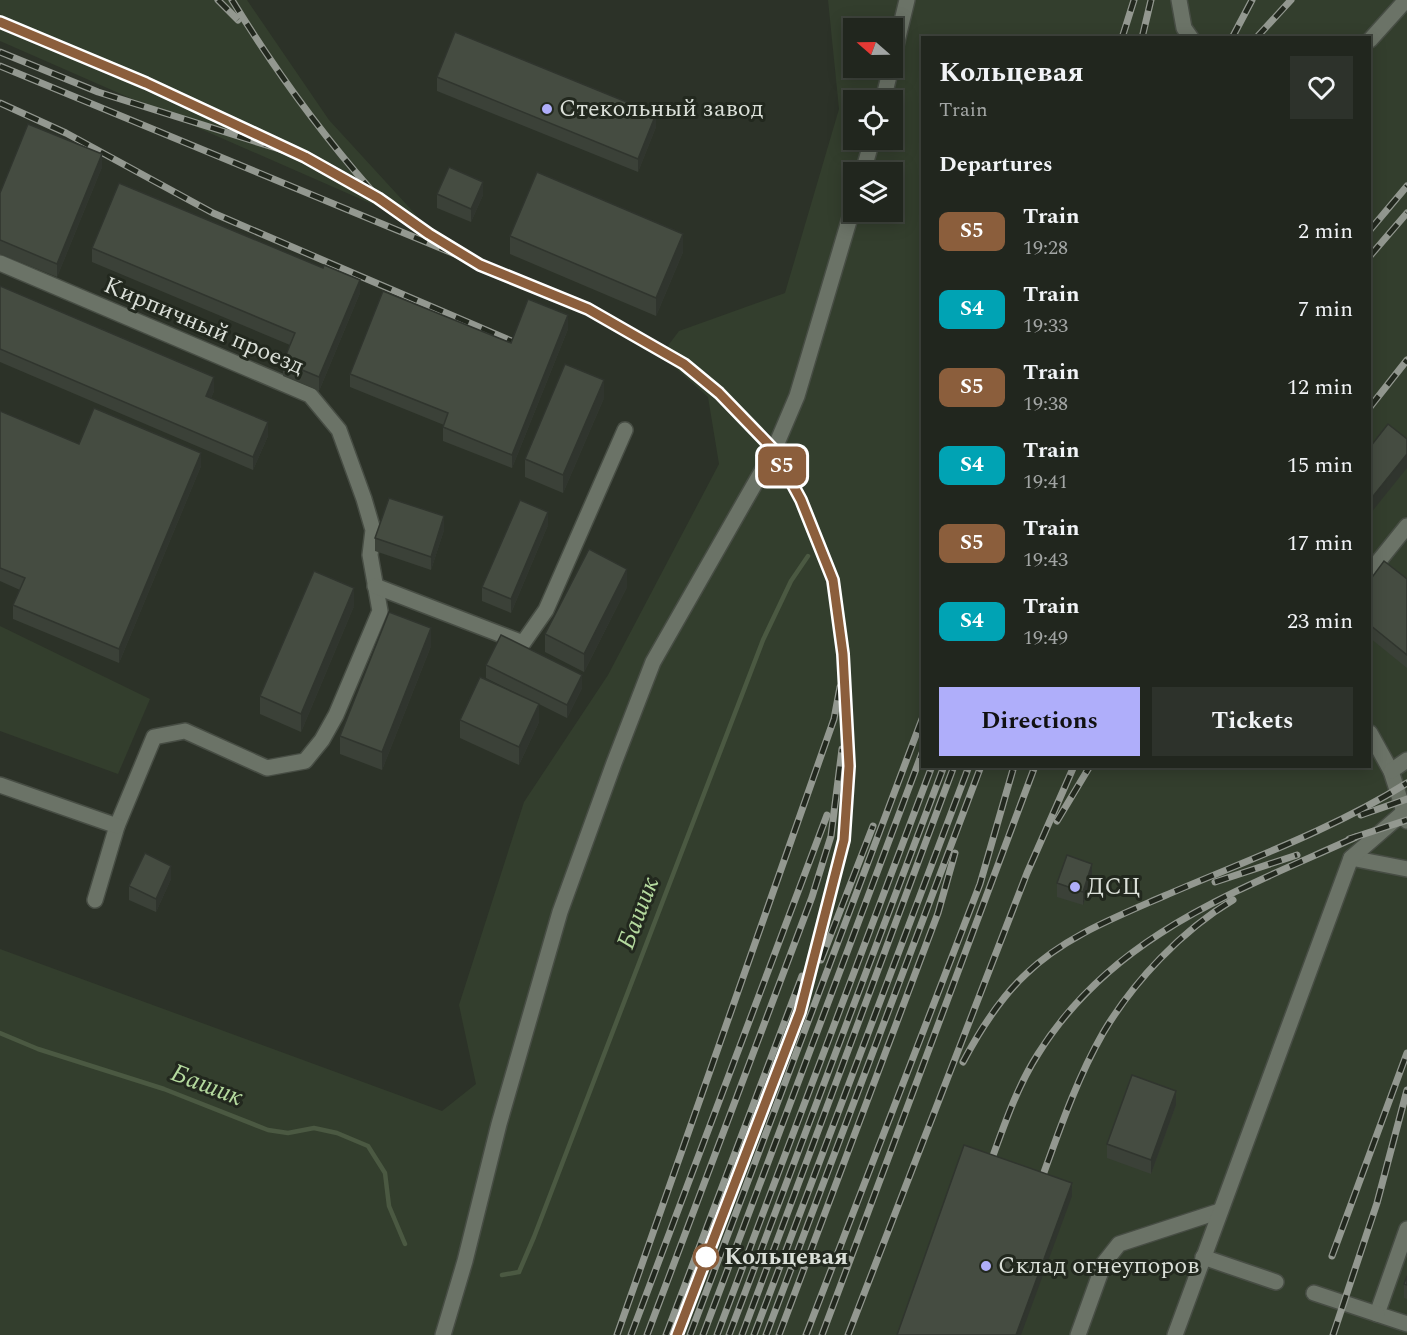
<!DOCTYPE html>
<html lang="en">
<head>
<meta charset="utf-8">
<style>
	body { margin:0; font-family:Spectral,serif; background:#2d322b; color:#f1f3f6; height:100vh; display:flex; flex-direction:column; font-size:22px; white-space:nowrap }
	* { box-sizing:border-box; margin:0 }
	p { font-size:20px; color:#a2a5a4 }
	.icon { flex:none; width:33px; height:33px; fill:none; stroke:currentColor; stroke-width:2; stroke-linecap:round; stroke-linejoin:round }
	.map { position:relative; flex:1; overflow:hidden }
	.sheet { position:absolute; left:921px; top:36px; width:450px; height:732px; display:flex; flex-direction:column; background:#21261e; border-radius:0px; box-shadow:0 3px 15px #0003,0 0 0 2px #3e433c }
	.sheet>* { flex:none }
	.badge { padding:0 12px; border-radius:9px; font-size:21px; line-height:39px }
	.needle { width:39px; rotate:290deg }
	.tools { position:absolute; left:843px; top:18px; display:grid; gap:12px }
	.tools a { display:grid; place-items:center; width:60px; height:60px; border-radius:0px; background:#21261e; box-shadow:0 3px 15px #0003,0 0 0 2px #3e433c; font-size:30px }
	.map>.badge { position:absolute; translate:-50% -50%; box-shadow:0 0 0 3px #fff }
	h2 { padding:0 18px; font-size:22px; line-height:54px }
	.round { display:grid; place-items:center; flex:none; width:63px; height:63px; border-radius:0px; background:#2d322b }
	.headline { display:flex; align-items:center; justify-content:space-between; height:102px; padding:0 18px }
	h1 { font-size:28px; font-weight:700; line-height:45px }
	.primary-button { display:flex; gap:12px; margin-top:auto; padding:12px 18px }
	.primary-button a { flex:1; height:69px; border-radius:0px; background:#afaefa; color:#111; font-size:24px; font-weight:700; line-height:69px; text-align:center }
	.primary-button a+a { background:#2d322b; color:#f1f3f6 }
	ul { padding:0; list-style:none }
	li { display:flex; align-items:center; gap:18px; height:78px; padding:0 18px }
	li div { flex:1 }
	li b { display:block; font-size:22px }
	li em { font-style:normal }
	li .badge { min-width:66px; font-weight:700; text-align:center }
	.map>svg:first-child { display:block }
	.built { fill:#333e2d; fill-rule:evenodd }
	.lines { fill:none; stroke-linecap:round; stroke-linejoin:round }
	.stream { stroke:#4b5942; stroke-width:4.5 }
	.minor-casing { stroke:#474d44; stroke-width:18 }
	.minor { stroke:#6b7367; stroke-width:15 }
	.rail-casing { stroke:#939890; stroke-width:7 }
	.rail { stroke:#22281e; stroke-width:4.5; stroke-dasharray:14; stroke-linecap:butt }
	.wall { fill:#3b4138 }
	.shaded-wall { fill:#30352e }
	.building { fill:#454c41; stroke:#30352e; stroke-width:1.5 }
	.line-casing { stroke:#fff; stroke-width:14 }
	.line { stroke:#8b5e3c; stroke-width:9 }
	.poi-dot { fill:#afaefa; stroke:#22281e; stroke-width:2 }
	.stop-dot { fill:#fff; stroke:#8b5e3c; stroke-width:3 }
	.labels { text-anchor:middle; dominant-baseline:central; stroke-width:6; stroke-linejoin:round; paint-order:stroke }
	.poi-label { font-size:24px; fill:#dadfd8; stroke:#22281e; text-anchor:start }
	.street-label { font-size:24px; fill:#dadfd8; stroke:#22281e }
	.stop-label { font-size:24px; font-weight:bold; fill:#dadfd8; stroke:#22281e; text-anchor:start }
	.water-label { font-size:26px; font-style:italic; fill:#b4da9e; stroke:#22281e }
</style>
</head>
<body>
<div class="map">
<svg width="1407" height="1335" viewBox="0 0 1407 1335">
	<rect width="100%" height="100%" fill="#2c3228"/>
	<g class="built">
		<path d="M0,0H247L329,120L429,229L0,41Z"/>
		<path d="M828,0H1407V1335H0V949L442,1111L476,1084L459,1005L524,802L608,675L719,464L708,397L661,355L679,331L785,293L839,109ZM854,28H892V68H854ZM922,38H1370V766H922ZM854,100H892V140H854ZM854,172H892V212H854Z"/>
		<path d="M0,626L150,699L118,774L0,731Z"/>
	</g>
	<g class="lines">
		<g class="stream">
			<path d="M0,1033L38,1049L164,1089L268,1130L288,1133L314,1128L337,1133L368,1146L385,1173L389,1206L405,1244"/>
			<path d="M502,1275L519,1272L534,1237L763,640L791,581L808,556"/>
		</g>
		<g class="minor-casing">
			<g id="minor">
				<path d="M1179,0L1184,28L1191,38"/>
				<path d="M1370,40L1406,0"/>
				<path d="M892,62L907,0"/>
				<path d="M883,100L891,68"/>
				<path d="M863,172L872,140"/>
				<path d="M0,263L310,395L339,430L364,499L373,530L370,555L380,611L336,715L322,740L305,761L267,768L185,731L154,737L117,826L95,900"/>
				<path d="M1370,572L1407,526"/>
				<path d="M375,586L523,643L546,610L625,430"/>
				<path d="M1370,733L1391,771L1407,821"/>
				<path d="M1391,771L1407,760"/>
				<path d="M0,785L117,826"/>
				<path d="M1351,858L1407,869"/>
				<path d="M1407,1229L1377,1314L1407,1324"/>
				<path d="M1203,1257L1276,1282"/>
				<path d="M1314,1293L1377,1314"/>
				<path d="M443,1335L465,1261L499,1124L560,912L614,763L653,662L774,450L797,396L854,204"/>
				<path d="M1078,1335L1104,1263L1119,1244L1220,1211"/>
				<path d="M1175,1335L1351,858L1404,812"/>
			</g>
		</g>
		<use href="#minor" class="minor"/>
		<g class="rail-casing">
			<g id="rail">
				<path d="M218,0L238,20"/>
				<path d="M232,0C273,67 320,132 372,191"/>
				<path d="M0,22L146,83L256,134"/>
				<path d="M1122,38L1134,0"/>
				<path d="M1142,38L1151,0"/>
				<path d="M1232,38L1252,0"/>
				<path d="M1256,38L1291,0"/>
				<path d="M0,52L98,92L305,157L378,198L441,242"/>
				<path d="M0,66L588,309L684,364L719,393L774,450L801,500L833,580L847,701L849,766L844,841L800,1013"/>
				<path d="M0,103L66,133L213,213L523,346"/>
				<path d="M1370,230L1407,186"/>
				<path d="M1370,256L1407,213"/>
				<path d="M1370,407L1407,360"/>
				<path d="M1361,815L1407,799"/>
				<path d="M1057,821L1090,766"/>
				<path d="M1349,839L1407,820"/>
				<path d="M1215,882L1297,855"/>
				<path d="M821,960L873,826"/>
				<path d="M963,1062C979,1032 1000,998 1026,974C1064,937 1116,917 1164,896C1245,861 1332,830 1407,783"/>
				<path d="M987,1172C1002,1132 1015,1090 1038,1054C1112,935 1235,892 1356,837"/>
				<path d="M1038,1189C1057,1137 1075,1082 1103,1033C1133,982 1182,930 1233,900"/>
				<path d="M1332,1256L1407,1053"/>
				<path d="M617,1335L834,719L840,687"/>
				<path d="M631,1335L827,815"/>
				<path d="M647,1335L812,897L831,836L842,749"/>
				<path d="M666,1335L802,976"/>
				<path d="M677,1335L803,1005"/>
				<path d="M690,1335L922,719"/>
				<path d="M703,1335L922,753"/>
				<path d="M717,1335L932,766"/>
				<path d="M729,1335L944,766"/>
				<path d="M742,1335L954,766"/>
				<path d="M754,1335L969,766"/>
				<path d="M766,1335L981,766"/>
				<path d="M779,1335L938,913L955,853"/>
				<path d="M806,1335L980,884L1014,766"/>
				<path d="M822,1335L1035,766"/>
				<path d="M848,1335L1027,873L1074,766"/>
				<path d="M1333,1335L1377,1203L1407,1090"/>
			</g>
		</g>
		<use href="#rail" class="rail"/>
	</g>
	<g class="wall">
		<path d="M437,77L656,127L638,172L437,91Z"/>
		<path d="M102,167L57,277L0,254V193Z"/>
		<path d="M437,194L483,195L471,222L437,208Z"/>
		<path d="M510,236L683,252L656,316L510,254Z"/>
		<path d="M92,248L360,293L319,391L283,376V362L290,345L92,262Z"/>
		<path d="M0,286L214,391L211,398L268,436L253,470L0,362Z"/>
		<path d="M568,329L512,468L443,441V427L444,425L350,387V374L511,343Z"/>
		<path d="M604,398L563,493L525,477V459Z"/>
		<path d="M0,411L79,444L201,466L119,663L13,619V605L20,590L0,581Z"/>
		<path d="M548,525L511,613L482,601V587Z"/>
		<path d="M444,530L431,570L375,551V538Z"/>
		<path d="M1407,579V668L1370,638V580Z"/>
		<path d="M627,587L584,672L545,652V634Z"/>
		<path d="M354,606L301,732L260,714V696Z"/>
		<path d="M431,646L382,770L340,754V736Z"/>
		<path d="M486,665L582,688L567,718L539,704V722L519,765L460,738V720L522,696L486,678Z"/>
		<path d="M1092,877L1083,905L1057,897V883Z"/>
		<path d="M171,879L156,912L129,900V886Z"/>
		<path d="M1176,1105L1151,1174L1107,1158V1144Z"/>
		<path d="M1407,1276V1299L1404,1298V1284Z"/>
	</g>
	<g class="shaded-wall">
		<path d="M656,114V127L638,172V159Z"/>
		<path d="M102,154V167L57,277V264Z"/>
		<path d="M483,182V195L471,222V209Z"/>
		<path d="M683,234V252L656,316V298Z"/>
		<path d="M360,280V293L319,391V377Z"/>
		<path d="M568,315V329L512,468V455Z"/>
		<path d="M214,377V391L206,410V396Z"/>
		<path d="M604,380V398L563,493V475Z"/>
		<path d="M268,422V436L253,470V457Z"/>
		<path d="M201,453V466L119,663V649Z"/>
		<path d="M1407,454V468L1370,514V500Z"/>
		<path d="M548,512V525L511,613V599Z"/>
		<path d="M444,516V530L431,570V557Z"/>
		<path d="M627,569V587L584,672V654Z"/>
		<path d="M354,588V606L301,732V714Z"/>
		<path d="M431,628V646L382,770V752Z"/>
		<path d="M582,675V688L567,718V705Z"/>
		<path d="M539,704V722L519,765V747Z"/>
		<path d="M1092,864V877L1083,905V892Z"/>
		<path d="M171,866V879L156,912V899Z"/>
		<path d="M1176,1091V1105L1151,1174V1160Z"/>
		<path d="M1072,1183V1196L1021,1335H1016Z"/>
	</g>
	<g class="building">
		<path d="M455,32L656,114L638,159L437,77Z"/>
		<path d="M28,124L102,154L57,264L0,240V193Z"/>
		<path d="M449,167L483,182L471,209L437,194Z"/>
		<path d="M537,172L683,234L656,298L510,236Z"/>
		<path d="M119,183L323,268L324,265L360,280L319,377L283,362L295,333L92,248Z"/>
		<path d="M0,286L214,377L206,396L268,422L253,457L0,349Z"/>
		<path d="M383,291L511,343L528,299L568,315L512,455L443,427L448,413L350,374Z"/>
		<path d="M565,364L604,380L563,475L525,459Z"/>
		<path d="M94,408L201,453L119,649L13,605L25,578L0,568V411L79,444Z"/>
		<path d="M1388,424L1407,439V454L1370,500V447Z"/>
		<path d="M389,498L444,516L431,557L375,538Z"/>
		<path d="M520,500L548,512L511,599L482,587Z"/>
		<path d="M589,549L627,569L584,654L545,634Z"/>
		<path d="M1384,561L1407,579V655L1370,625V580Z"/>
		<path d="M314,571L354,588L301,714L260,696Z"/>
		<path d="M389,612L431,628L382,752L340,736Z"/>
		<path d="M501,635L582,675L567,705L486,665Z"/>
		<path d="M480,677L539,704L519,747L460,720Z"/>
		<path d="M145,853L171,866L156,899L129,886Z"/>
		<path d="M1067,855L1092,864L1083,892L1057,883Z"/>
		<path d="M1132,1075L1176,1091L1151,1160L1107,1144Z"/>
		<path d="M964,1145L1072,1183L1016,1335H897Z"/>
		<path d="M1407,1276V1285L1404,1284Z"/>
	</g>
	<g class="lines">
		<g class="line-casing">
			<path id="line" d="M0,22L146,83L305,157L378,198L429,234L480,265L588,309L684,364L719,393L774,450L801,500L833,580L843,654L849,766L844,840L800,1012L677,1335"/>
		</g>
		<use href="#line" class="line"/>
	</g>
	<g class="poi-dot">
		<circle cx="547" cy="109" r="6"/>
		<circle cx="1075" cy="887" r="6"/>
		<circle cx="986" cy="1266" r="6"/>
	</g>
	<circle class="stop-dot" cx="706" cy="1257" r="12"/>
	<g class="labels">
		<g class="poi-label">
			<text x="559" y="109">Стекольный завод</text>
			<text x="1087" y="887">ДСЦ</text>
			<text x="998" y="1266">Склад огнеупоров</text>
		</g>
		<g class="street-label">
			<text transform="translate(204 326) rotate(23)">Кирпичный проезд</text>
		</g>
		<g class="stop-label">
			<text x="724" y="1257">Кольцевая</text>
		</g>
		<g class="water-label">
			<text transform="translate(638 913) rotate(-69)">Башик</text>
			<text transform="translate(207 1085) rotate(21)">Башик</text>
		</g>
	</g>
</svg>
<div class="tools">
<a><svg class="needle" viewBox="-14 -14 28 28"><path d="M0-13l5 13h-10z" fill="#e53935"/><path d="M0 13l5-13h-10z" fill="#a2a5a4"/></svg></a>
<a><svg class="icon" aria-label="locate" viewBox="0 0 24 24"><circle cx="12" cy="12" r="6"/><path d="M12 2v4M12 18v4M2 12h4M18 12h4"/></svg></a>
<a><svg class="icon" aria-label="layers" viewBox="0 0 24 24"><path d="M12 4l9 5-9 5-9-5zM3 14l9 5 9-5"/></svg></a>
</div>
<b class="badge" style="left:782px;top:466px;background:#8b5e3c;color:#fff">S5</b>
<section class="sheet">
<div class="headline"><div><h1>Кольцевая</h1><p>Train</p></div><a class="round"><svg class="icon" aria-label="heart" viewBox="0 0 24 24"><path d="M12 20l-8-8c-3-5 5-10 8-4 3-6 11-1 8 4z"/></svg></a></div>
<h2>Departures</h2>
<ul>
<li><span class="badge" style="background:#8b5e3c;color:#fff">S5</span><div><b>Train</b><p>19:28</p></div><em>2 min</em></li>
<li><span class="badge" style="background:#00a3b4;color:#fff">S4</span><div><b>Train</b><p>19:33</p></div><em>7 min</em></li>
<li><span class="badge" style="background:#8b5e3c;color:#fff">S5</span><div><b>Train</b><p>19:38</p></div><em>12 min</em></li>
<li><span class="badge" style="background:#00a3b4;color:#fff">S4</span><div><b>Train</b><p>19:41</p></div><em>15 min</em></li>
<li><span class="badge" style="background:#8b5e3c;color:#fff">S5</span><div><b>Train</b><p>19:43</p></div><em>17 min</em></li>
<li><span class="badge" style="background:#00a3b4;color:#fff">S4</span><div><b>Train</b><p>19:49</p></div><em>23 min</em></li>
</ul>
<div class="primary-button"><a>Directions</a><a>Tickets</a></div>
</section>
</div>
</body>
</html>
